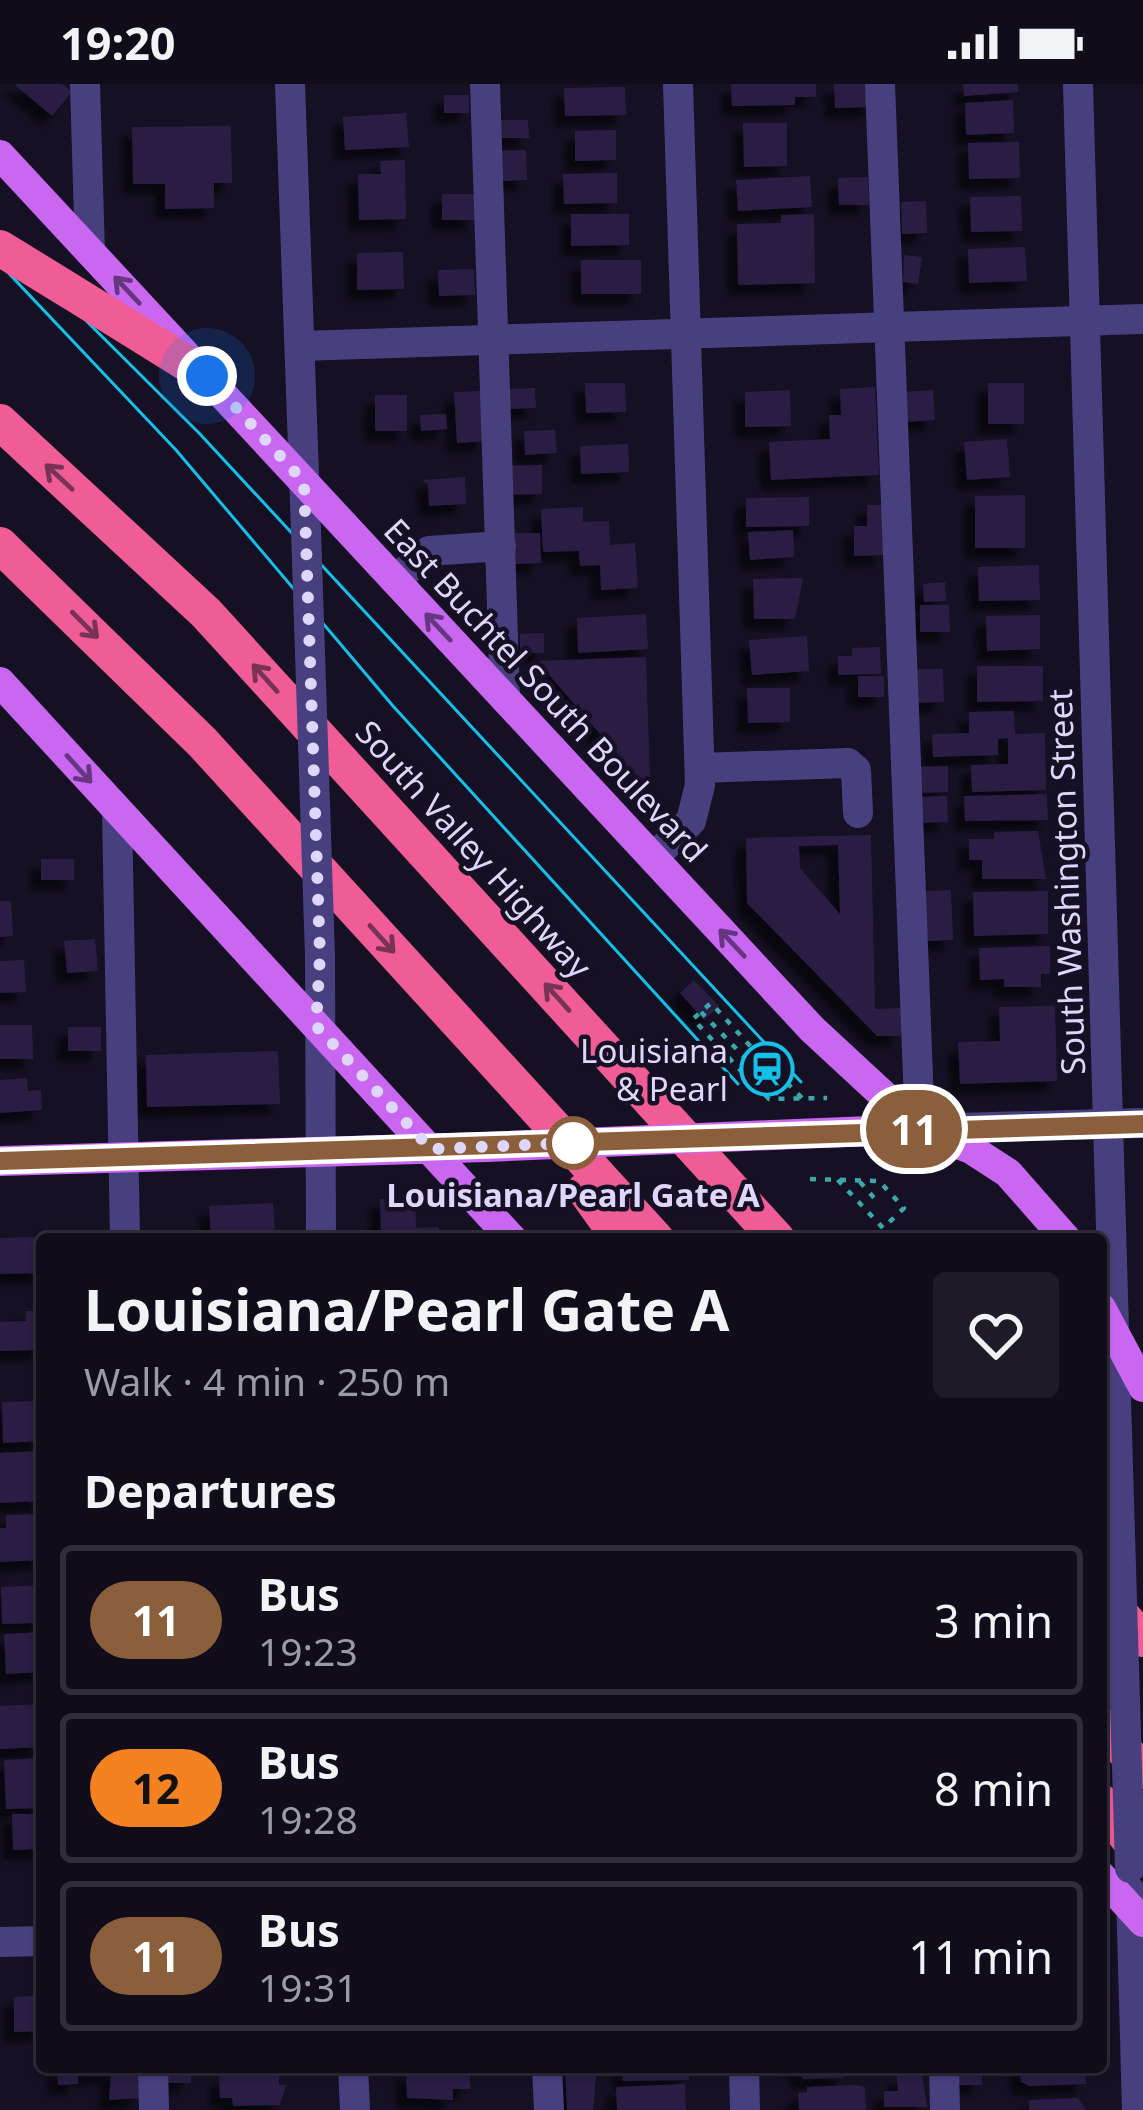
<!DOCTYPE html>
<html lang="en">
<head>
<meta charset="utf-8">
<style>
	body { margin:0; font-family:"Noto Sans",sans-serif; background:#1e1a27; color:#f1f3f6; height:100vh; display:flex; flex-direction:column; font-size:45px; white-space:nowrap }
	* { box-sizing:border-box; margin:0 }
	p { font-size:39px; color:#9c9ba2 }
	.icon { flex:none; width:66px; height:66px; fill:none; stroke:currentColor; stroke-width:2; stroke-linecap:round; stroke-linejoin:round }
	.map { position:relative; flex:1; overflow:hidden }
	.sheet { position:absolute; left:36px; top:1149px; width:1071px; height:840px; display:flex; flex-direction:column; background:#100c1a; border-radius:12px; box-shadow:0 3px 9px #0004,0 0 0 3px #302c39 }
	.sheet>* { flex:none }
	.badge { padding:0 24px; border-radius:39px; font-size:42px; line-height:78px }
	.you { position:absolute; width:60px; height:60px; margin:-30px; border:9px solid #fff; border-radius:50%; background:#1a73e8; box-shadow:0 0 0 18px #1a73e833 }
	.map>.badge { position:absolute; translate:-50% -50%; box-shadow:0 0 0 6px #fff }
	h2 { padding:0 48px; font-size:45px; line-height:108px }
	.round { display:grid; place-items:center; flex:none; width:126px; height:126px; border-radius:12px; background:#1e1a27 }
	.head { display:flex; align-items:center; justify-content:space-between; height:204px; padding:0 48px }
	h1 { font-size:57px; font-weight:700; line-height:90px }
	ul { padding:0; list-style:none }
	li { display:flex; align-items:center; gap:36px; height:150px; margin:0 24px 18px; padding:0 24px; border:6px solid #302c39; border-radius:12px }
	li div { flex:1 }
	li b { display:block; font-size:45px }
	li em { font-style:normal }
	li .badge { min-width:132px; font-weight:700; text-align:center }
	.status { display:flex; justify-content:space-between; align-items:center; height:84px; padding:0 60px; background:#100c1a; direction:ltr }
	.status svg { height:33px; fill:currentColor }
	.map>svg:first-child { display:block }
	.building { fill:#291e42; fill-rule:evenodd; filter:url(#shadow) }
	.lines { fill:none; stroke-linecap:round; stroke-linejoin:round }
	.path { stroke:#3aa8ab; stroke-width:4.5; stroke-dasharray:6 9; stroke-linecap:butt }
	.minor { stroke:#48407e; stroke-width:30 }
	.major { stroke:#ca67f1; stroke-width:30 }
	.highway { stroke:#f05c95; stroke-width:36 }
	.tram { stroke:#15c0e8; stroke-width:3 }
	.path-bridge { stroke:#3aa8ab; stroke-width:4.5; stroke-dasharray:6 9; stroke-linecap:butt }
	.minor-bridge { stroke:#48407e; stroke-width:30 }
	.major-bridge { stroke:#ca67f1; stroke-width:30 }
	.highway-bridge { stroke:#f05c95; stroke-width:36 }
	.oneway { stroke:#663780 }
	.oneway2 { stroke:#783256 }
	.line-casing { stroke:#fff; stroke-width:27 }
	.line { stroke:#8b5e3c; stroke-width:18 }
	.walk { stroke:#ded6fb; stroke-width:12; stroke-dasharray:0 21.6 }
	.stop-dot { fill:#fff; stroke:#8b5e3c; stroke-width:6 }
	.labels { text-anchor:middle; dominant-baseline:central; stroke-width:9; stroke-linejoin:round; paint-order:stroke }
	.street-label { font-size:33px; fill:#ded6fb; stroke:#151023 }
	.poi-label { font-size:33px; fill:#ded6fb; stroke:#151023; text-anchor:end }
	.stop-label { font-size:33px; font-weight:bold; fill:#ded6fb; stroke:#151023 }
</style>
</head>
<body>
<div class="status"><b>19:20</b><svg viewBox="0 0 49 12"><path d="M0 12V9h3v3zM5 12V6h3v6zM10 12V3h3v9zM15 12V0h3v12zM26 1h20v11H26zM47 4h2v5h-2z"/></svg></div>
<div class="map">
<svg width="1143" height="2026" viewBox="0 0 1143 2026">
	<defs>
		<filter id="shadow"><feDropShadow dx="-10" dy="10" stdDeviation="3" flood-color="#0009"/></filter>
	</defs>
	<rect width="100%" height="100%" fill="#151023"/>
	<g class="building">
		<path d="M14,0H62L72,8L52,32Z"/>
		<path d="M731,0H816V13H795V21L732,22Z"/>
		<path d="M834,0H872V23L835,24Z"/>
		<path d="M963,0H1018V8L964,12Z"/>
		<path d="M625,3L626,31L565,32L564,4Z"/>
		<rect x="444" y="11" width="25" height="18"/>
		<path d="M1013,16L1014,49L966,51L965,19Z"/>
		<path d="M406,29L409,63L345,66L343,33Z"/>
		<path d="M497,36H528L529,54H497Z"/>
		<path d="M743,39H787V82L744,83Z"/>
		<path d="M231,42L232,99H214V124L165,125V100H133L132,43Z"/>
		<path d="M616,46V76L575,77V47Z"/>
		<path d="M1019,58L1020,94L969,95L968,59Z"/>
		<path d="M526,66L527,96L502,97L501,67Z"/>
		<path d="M405,76L406,135L359,136L358,90H381L380,77Z"/>
		<path d="M617,89V119L564,120L563,90Z"/>
		<path d="M810,92L812,123L738,127L736,96Z"/>
		<path d="M868,93L869,121H839L838,94Z"/>
		<rect x="442" y="110" width="33" height="26"/>
		<path d="M1021,112L1022,147L971,148L970,113Z"/>
		<path d="M926,117L927,149L902,150L901,118Z"/>
		<path d="M571,130H629V161L571,162Z"/>
		<path d="M814,130L815,199L738,201L737,140L781,139V131Z"/>
		<path d="M1025,163L1027,197L969,199L968,165Z"/>
		<path d="M403,168L404,205L357,206V169Z"/>
		<path d="M904,171L922,173L918,200L903,198Z"/>
		<rect x="581" y="176" width="60" height="34"/>
		<path d="M474,185L475,211L439,212L438,186Z"/>
		<path d="M585,299H625L626,328L586,329Z"/>
		<rect x="988" y="299" width="36" height="41"/>
		<path d="M875,303L879,391L771,396L769,358L830,355L829,331H841L840,305Z"/>
		<path d="M535,304L536,324L507,325L506,305Z"/>
		<path d="M790,306L791,342L745,343V308Z"/>
		<path d="M933,306L935,336L905,338L903,308Z"/>
		<path d="M483,307L486,357L457,359L454,308Z"/>
		<rect x="375" y="311" width="32" height="36"/>
		<path d="M446,330L447,345L421,347L420,331Z"/>
		<path d="M555,346L557,369L525,371L524,347Z"/>
		<path d="M1007,355L1010,393L967,396L964,358Z"/>
		<path d="M628,360L629,388L581,390L580,362Z"/>
		<path d="M542,381V410L503,411V382Z"/>
		<path d="M465,393L466,420L429,422L428,400L422,396Z"/>
		<path d="M1025,411V464H975V412Z"/>
		<path d="M809,413V442L746,443V414Z"/>
		<path d="M867,421H883L884,471L854,472V442H867Z"/>
		<path d="M583,423V438L609,437L610,461L635,459L638,504L601,506L600,481L580,482L579,467L543,468L541,425Z"/>
		<path d="M793,446L794,473L750,476L748,448Z"/>
		<path d="M512,449H540L541,479L513,480Z"/>
		<path d="M1039,481L1040,516L979,517L978,483Z"/>
		<path d="M803,494L795,535H754L753,495Z"/>
		<path d="M945,498L946,517L924,518L923,500Z"/>
		<path d="M920,521H949L950,548H920Z"/>
		<path d="M646,530L648,565L578,569L577,534Z"/>
		<path d="M1040,531V565L987,567L986,532Z"/>
		<path d="M544,549V569H520V550Z"/>
		<path d="M807,552L809,587L752,591L749,556Z"/>
		<path d="M880,563L881,590L838,591V572H852V564Z"/>
		<path d="M646,573L650,695L644,701L537,577Z"/>
		<path d="M977,582H1043V617L977,618Z"/>
		<path d="M912,585H943L944,618L912,619Z"/>
		<rect x="858" y="592" width="26" height="21"/>
		<path d="M747,604H790V638L748,639Z"/>
		<path d="M1014,627L1015,650L1045,649L1046,706L972,708L971,681L1008,680V654L998,655V671L933,673L932,650L969,649V628Z"/>
		<path d="M948,682V708L917,709V683Z"/>
		<path d="M1047,710L1048,736L965,737L964,712Z"/>
		<path d="M947,712L948,738L917,739L916,713Z"/>
		<path d="M1038,747L1046,795H982V776H969V755H994V748Z"/>
		<path d="M871,751L875,925L901,924V952H877L747,819L746,754ZM838,761L840,830L800,784L799,762Z"/>
		<rect x="41" y="775" width="33" height="21"/>
		<path d="M951,806L953,856L927,857L926,807Z"/>
		<path d="M1048,807V850L974,852L973,808Z"/>
		<path d="M0,817H11L13,852L0,853Z"/>
		<path d="M95,855L98,887L67,889L64,857Z"/>
		<path d="M1050,862V890H1041V903H1004V895L980,896L979,864Z"/>
		<path d="M24,876L26,908L0,909V877Z"/>
		<path d="M694,896L719,922L704,936L680,909Z"/>
		<path d="M1055,922L1057,997L960,1000L958,958L1000,957L999,923Z"/>
		<path d="M0,941H32L33,975H0Z"/>
		<rect x="68" y="943" width="33" height="24"/>
		<path d="M278,967L280,1020L147,1023L146,971Z"/>
		<path d="M27,994L28,1007L41,1006L42,1026L0,1029V996Z"/>
		<path d="M415,1114L416,1144L439,1143L440,1155H381L380,1115Z"/>
		<path d="M273,1119L275,1153L211,1155L209,1122Z"/>
		<path d="M42,1153V1189L0,1190V1154Z"/>
		<path d="M26,1227H42V1266L0,1267V1238L26,1237Z"/>
		<path d="M42,1317V1357L3,1359L2,1318Z"/>
		<path d="M42,1367V1417L0,1419V1369Z"/>
		<path d="M42,1430V1476L0,1478V1444H6V1431Z"/>
		<path d="M42,1501V1539L2,1540L1,1503Z"/>
		<path d="M42,1548V1588L6,1590L4,1550Z"/>
		<path d="M42,1620V1663L0,1665V1622Z"/>
		<path d="M42,1674V1724L6,1725L4,1676Z"/>
		<path d="M12,1730H42V1765L13,1766Z"/>
		<path d="M34,1912H42V1947L14,1948V1913Z"/>
		<path d="M57,1983H139L140,2014L109,2016L111,1989L78,1991V2000L58,2001Z"/>
		<rect x="165" y="1983" width="26" height="16"/>
		<path d="M453,1983L470,1986V2005H453V2016L407,2014L406,1987Z"/>
		<path d="M565,1983H597L593,2026H567Z"/>
		<path d="M622,1983H689V1996L623,1997Z"/>
		<path d="M796,1983H844V1994L803,1995Z"/>
		<rect x="956" y="1983" width="26" height="18"/>
		<path d="M1020,1983H1085L1086,2000L1030,2002L1021,1998Z"/>
		<path d="M279,1988V2001H286L280,2021L233,2022L232,2014H220L219,1992Z"/>
		<path d="M922,1991L927,2023H884V2007H898L897,1992Z"/>
		<path d="M685,2000L686,2026H617L616,2003Z"/>
		<path d="M855,2001L865,2003L866,2026H799L798,2009L807,2008V2003Z"/>
		<path d="M1078,2014L1086,2026H1029V2016Z"/>
	</g>
	<g class="lines">
		<g class="path">
			<path d="M701,928L751,980"/>
			<path d="M764,995L783,1015"/>
			<path d="M787,999L803,1015"/>
			<path d="M753,1000L693,935L711,919L784,999"/>
			<path d="M755,1000L769,1015L827,1014"/>
			<path d="M810,1095L879,1097L904,1124L883,1144L837,1095"/>
			<path d="M860,1098L876,1116"/>
		</g>
		<g class="minor">
			<path d="M85,0L90,168"/>
			<path d="M290,0L306,447"/>
			<path d="M485,0L505,615"/>
			<path d="M880,0L920,1045L1143,1039"/>
			<path d="M1078,0L1116,1316"/>
			<path d="M300,262L1143,235"/>
			<path d="M395,496L429,467L501,462"/>
			<path d="M700,684L848,679L856,686L858,729"/>
			<path d="M117,727L125,1155"/>
			<path d="M653,774L691,737L700,701L678,0"/>
			<path d="M320,872L321,1155"/>
			<path d="M1131,1808L1137,2026"/>
			<path d="M0,1858L42,1857"/>
			<path d="M153,1983L154,2026"/>
			<path d="M353,1983L355,2026"/>
			<path d="M547,1983L549,2026"/>
			<path d="M744,1983L745,2026"/>
			<path d="M944,1983L945,2026"/>
		</g>
		<g class="major">
			<path d="M0,71L812,945L920,1045L971,1065L1008,1089L1066,1155"/>
			<path d="M0,598L512,1155"/>
			<path d="M772,1051L920,1045"/>
			<path d="M0,1077L486,1063"/>
			<path d="M1101,1224L1143,1303"/>
			<path d="M1101,1792L1143,1838"/>
		</g>
		<g class="highway">
			<path d="M104,228L207,292"/>
			<path d="M0,338L206,529L777,1155"/>
			<path d="M0,461L202,658L656,1155"/>
			<path d="M585,1106L620,1155"/>
			<path d="M1101,1509L1143,1555"/>
			<path d="M1101,1641L1143,1687"/>
			<path d="M1101,1718L1142,1773"/>
		</g>
		<g class="tram">
			<path d="M0,151L199,349L801,998"/>
			<path d="M0,180L176,366L393,622L738,1000"/>
		</g>
		<path class="path-bridge" d="M755,1000L743,988L761,971L787,999"/>
		<g class="minor-bridge">
			<path d="M306,447L320,872"/>
			<path d="M1116,1316L1130,1784"/>
		</g>
		<path class="major-bridge" d="M486,1063L772,1051"/>
		<path class="highway-bridge" d="M0,164L104,228"/>
	</g>
	<defs><path id="oneway-shaft" d="M-6 0H5M1.5-3L5.5 0L1.5 3" fill="none" stroke-width="1.6" stroke-linecap="round" stroke-linejoin="round" transform="scale(3)"/></defs>
	<g class="oneway">
		<use href="#oneway-shaft" transform="translate(127 206) rotate(-133)"/>
		<use href="#oneway-shaft" transform="translate(438 543) rotate(-133)"/>
		<use href="#oneway-shaft" transform="translate(79 685) rotate(48)"/>
		<use href="#oneway-shaft" transform="translate(732 859) rotate(-133)"/>
	</g>
	<g class="oneway2">
		<use href="#oneway-shaft" transform="translate(59 393) rotate(-137)"/>
		<use href="#oneway-shaft" transform="translate(85 541) rotate(45)"/>
		<use href="#oneway-shaft" transform="translate(265 594) rotate(-132)"/>
		<use href="#oneway-shaft" transform="translate(382 855) rotate(48)"/>
		<use href="#oneway-shaft" transform="translate(557 913) rotate(-132)"/>
	</g>
	<g class="lines">
		<g class="line-casing">
			<path id="line" d="M0,1077L1143,1040"/>
		</g>
		<use href="#line" class="line"/>
		<path class="walk" d="M207,292L304,398L320,872L316,942L431,1065L573,1059"/>
	</g>
	<defs>
		<g id="station-ring" transform="scale(2.7)"><circle r="9.5" fill="#151023" stroke="#15c0e8" stroke-width="1.5"/><path d="M-3-6H3Q5-6 5-4V2Q5 4 3 4L4.5 6H3L1.5 4h-3L-3 6H-4.5L-3 4Q-5 4-5 2V-4Q-5-6-3-6ZM-3.5-4v3h7v-3ZM-3.5 1v1.5H-2V1ZM2 1v1.5H3.5V1Z" fill="#15c0e8"/></g>
	</defs>
	<g fill-rule="evenodd">
		<use href="#station-ring" x="767" y="985"/>
	</g>
	<circle class="stop-dot" cx="573" cy="1059" r="24"/>
	<g class="labels">
		<g class="street-label">
			<text transform="translate(546 606) rotate(47)">East Buchtel South Boulevard</text>
			<text transform="translate(474 765) rotate(48)">South Valley Highway</text>
			<text transform="translate(1066 798) rotate(-92)">South Washington Street</text>
		</g>
		<g class="poi-label">
			<text x="728" y="966">Louisiana<tspan x="728" dy="38">&amp; Pearl</tspan></text>
		</g>
		<g class="stop-label">
			<text x="573" y="1110">Louisiana/Pearl Gate A</text>
		</g>
	</g>
</svg>
<div class="you" style="left:207px;top:292px"></div>
<b class="badge" style="left:914px;top:1045px;background:#8b5e3c;color:#fff">11</b>
<section class="sheet">
<div class="head"><div><h1>Louisiana/Pearl Gate A</h1><p>Walk · 4 min · 250 m</p></div><a class="round"><svg class="icon" aria-label="heart" viewBox="0 0 24 24"><path d="M12 20l-8-8c-3-5 5-10 8-4 3-6 11-1 8 4z"/></svg></a></div>
<h2>Departures</h2>
<ul>
<li><span class="badge" style="background:#8b5e3c;color:#fff">11</span><div><b>Bus</b><p>19:23</p></div><em>3 min</em></li>
<li><span class="badge" style="background:#f58220;color:#111">12</span><div><b>Bus</b><p>19:28</p></div><em>8 min</em></li>
<li><span class="badge" style="background:#8b5e3c;color:#fff">11</span><div><b>Bus</b><p>19:31</p></div><em>11 min</em></li>
</ul>
</section>
</div>
</body>
</html>
